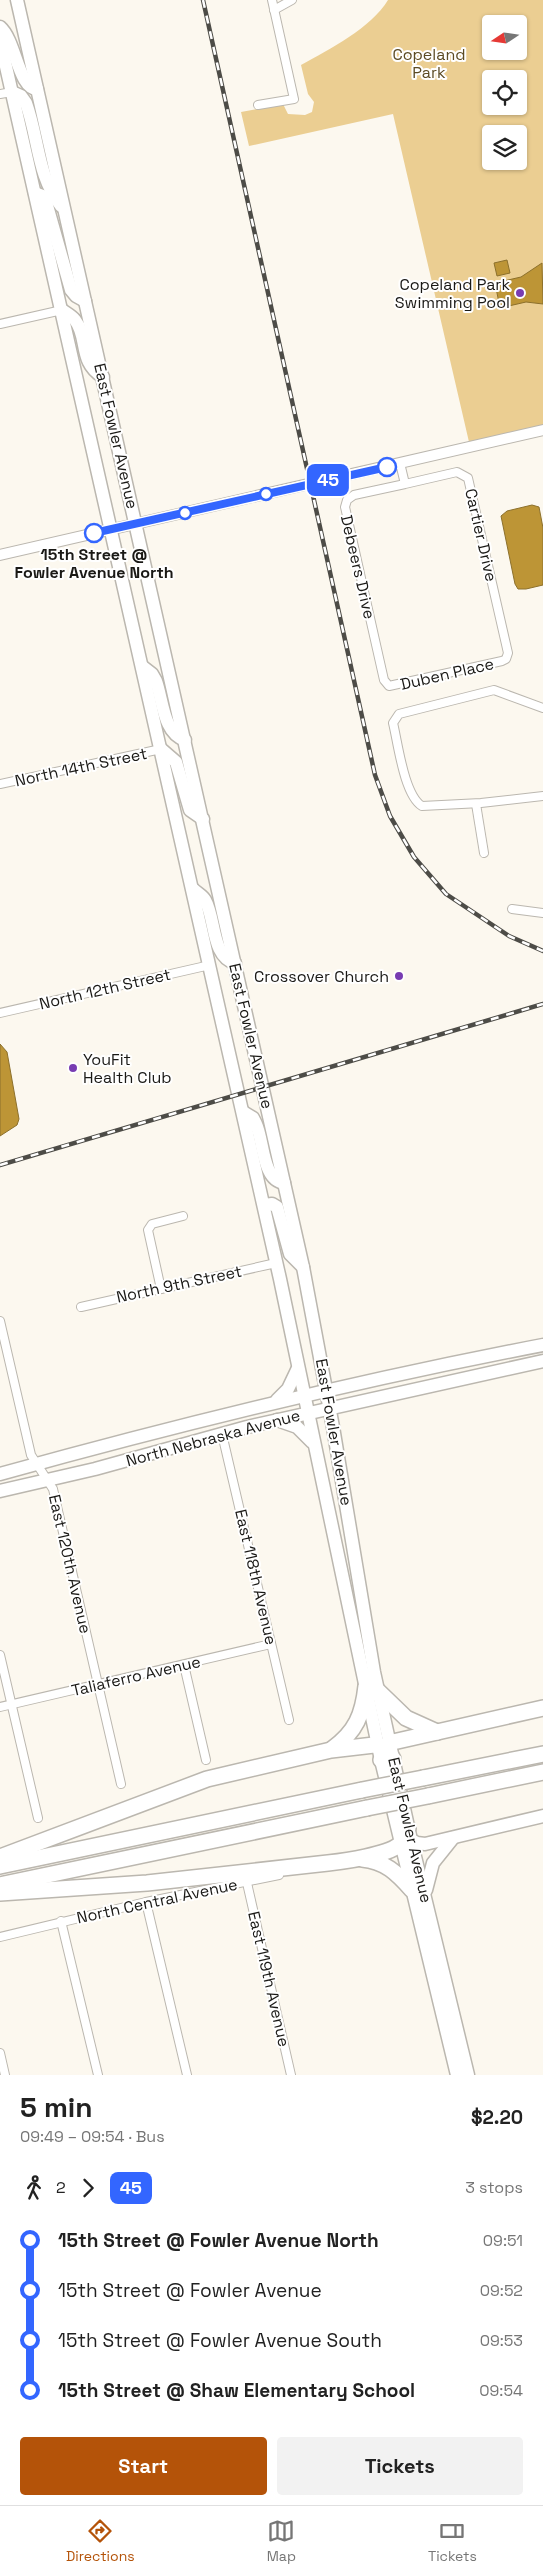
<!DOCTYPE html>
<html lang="en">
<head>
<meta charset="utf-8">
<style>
	body { margin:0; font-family:"Space Grotesk",sans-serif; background:#f2f2f2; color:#222; height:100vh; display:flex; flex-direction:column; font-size:19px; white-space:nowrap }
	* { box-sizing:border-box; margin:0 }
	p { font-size:16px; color:#767676 }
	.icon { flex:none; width:28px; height:28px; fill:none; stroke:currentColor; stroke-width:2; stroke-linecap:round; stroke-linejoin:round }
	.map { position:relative; height:2075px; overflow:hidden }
	.panel { display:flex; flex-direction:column; background:#fff; flex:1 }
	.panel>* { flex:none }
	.badge { padding:0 10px; border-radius:8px; font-size:18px; line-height:32px }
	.needle { width:32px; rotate:257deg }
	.buttons { position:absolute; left:482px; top:15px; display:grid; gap:10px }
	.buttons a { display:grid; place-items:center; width:45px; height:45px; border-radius:5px; background:#fff; box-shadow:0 1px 4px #0004; font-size:25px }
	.map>.badge { position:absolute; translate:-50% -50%; box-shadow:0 0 0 2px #fff }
	.legs { display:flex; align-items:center; gap:8px; height:55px; padding:0 20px; font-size:16px }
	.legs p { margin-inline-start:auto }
	.head { display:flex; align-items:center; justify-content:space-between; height:85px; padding:0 20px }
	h1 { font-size:28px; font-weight:800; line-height:38px }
	.primary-button { display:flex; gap:10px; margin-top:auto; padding:10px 20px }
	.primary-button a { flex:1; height:58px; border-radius:5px; background:#b45309; color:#fff; font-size:20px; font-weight:800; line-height:58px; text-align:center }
	.primary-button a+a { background:#f2f2f2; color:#222 }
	ul { padding:0 20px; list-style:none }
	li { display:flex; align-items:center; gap:18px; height:50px; font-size:19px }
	li i { display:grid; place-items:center; width:8px; height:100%; margin:0 6px; background:currentColor }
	li i::after { content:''; width:12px; height:12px; margin:-6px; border:4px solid; border-radius:50%; background:#fff }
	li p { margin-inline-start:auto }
	li:first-child i { background:linear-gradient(#0000 50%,currentColor 0) }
	li:last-child i { background:linear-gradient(currentColor 50%,#0000 0) }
	.menu { display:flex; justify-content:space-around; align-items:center; height:70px; border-top:1px solid #e0e0e0; background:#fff; font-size:14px; color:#767676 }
	.menu a { display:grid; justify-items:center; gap:2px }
	.menu .active { color:#b45309 }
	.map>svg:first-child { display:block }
	.green { fill:#ebce92; fill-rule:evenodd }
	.water { fill:#bd9536; stroke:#8c702c }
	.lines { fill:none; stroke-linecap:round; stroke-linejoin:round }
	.minor-casing { stroke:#bbb7af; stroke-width:10 }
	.tertiary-casing { stroke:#bbb7af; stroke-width:12 }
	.primary-casing { stroke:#bbb7af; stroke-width:15 }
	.motorway-casing { stroke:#bbb7af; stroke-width:18 }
	.minor { stroke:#fff; stroke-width:8 }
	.tertiary { stroke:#fff; stroke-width:10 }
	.primary { stroke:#fff; stroke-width:12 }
	.motorway { stroke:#fff; stroke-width:15 }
	.rail-casing { stroke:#4d4c47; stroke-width:4.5 }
	.rail { stroke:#fff; stroke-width:2.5; stroke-dasharray:8; stroke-linecap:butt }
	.motorway-bridge-casing { stroke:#bbb7af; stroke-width:18; stroke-linecap:butt }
	.motorway-bridge { stroke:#fff; stroke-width:15 }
	.line-1-casing { stroke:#fff; stroke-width:11 }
	.line-1 { stroke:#36f; stroke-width:8 }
	.poi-dot { fill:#783cb2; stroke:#fff; stroke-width:2 }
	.stop-1-dot { fill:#fff; stroke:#36f; stroke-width:2.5 }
	.labels { text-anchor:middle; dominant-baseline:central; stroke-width:4; stroke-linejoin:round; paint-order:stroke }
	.park-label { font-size:16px; fill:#5c4b24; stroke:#fff }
	.poi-label { font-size:16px; fill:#1a1916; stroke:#fff; text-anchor:end }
	.street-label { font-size:16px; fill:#1a1916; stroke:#fff }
	.stop-label { font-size:16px; font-weight:bold; fill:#1a1916; stroke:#fff }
</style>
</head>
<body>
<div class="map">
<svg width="543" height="2075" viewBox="0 0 543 2075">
	<rect width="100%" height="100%" fill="#fcf8ef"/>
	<path class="green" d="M388,0H543V425L469,442L393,114L249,146L241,112L283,104L288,114L305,115L312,112L314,102L308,94L301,65C330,49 371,28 388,0ZM491,24H519V51H491ZM491,79H519V106H491ZM491,134H519V161H491Z"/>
	<g class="water">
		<path d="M507,260L510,273L497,276L494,263Z"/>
		<path d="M542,263L543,304L526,302L500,308L495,283L521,277Z"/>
		<path d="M532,505L539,507L543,528V585L526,589H518L515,584L501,516L507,511Z"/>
		<path d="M0,1044L7,1052L19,1119L17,1125L0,1136Z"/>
	</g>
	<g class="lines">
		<g class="minor-casing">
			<g id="minor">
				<path d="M274,10L292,0"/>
				<path d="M0,94L12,92"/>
				<path d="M258,105L294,99L272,0"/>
				<path d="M0,324L62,310"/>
				<path d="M400,463L405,484L354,495L347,500L345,507L384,680L389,686L502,661L506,659L508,653L468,478L457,472L405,484"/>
				<path d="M543,708L494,690L399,714L393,723C398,743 404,795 422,806L481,803L543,796"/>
				<path d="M0,784L161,749"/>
				<path d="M476,804L484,853"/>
				<path d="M512,909L543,913"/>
				<path d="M0,1013L210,965"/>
				<path d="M161,1289L148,1230L152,1224L183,1216"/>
				<path d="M81,1307L276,1263"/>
				<path d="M0,1321L31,1455L53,1489L121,1784"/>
				<path d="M222,1434L289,1720"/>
				<path d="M0,1655L38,1818"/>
				<path d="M184,1665L206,1760"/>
				<path d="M0,1707L271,1644"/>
				<path d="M247,1883L291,2075"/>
				<path d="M146,1902L187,2075"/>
				<path d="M61,1921L98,2075"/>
				<path d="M0,1937L146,1902L279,1875"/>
				<path d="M0,2053L5,2075"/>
			</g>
		</g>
		<g class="tertiary-casing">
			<path id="tertiary" d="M0,555L543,430"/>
		</g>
		<g class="primary-casing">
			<g id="primary">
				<path d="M17,0L303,1267L333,1427L374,1672L411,1840L468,2075"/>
				<path d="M0,27C16,41 18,88 37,89"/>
				<path d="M0,40L280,1279L381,1760L457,2075"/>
				<path d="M12,92L21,96L26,103C39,139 37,176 61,206"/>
				<path d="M35,193L43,196L46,202L71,290L76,296L85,301"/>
				<path d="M62,310C66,313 72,316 75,320C89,338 78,362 103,377"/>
				<path d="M143,667L152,674L156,681C163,700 163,733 185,740"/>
				<path d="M161,749L176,762L190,810L203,819"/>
				<path d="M193,889C197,893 203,896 205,900C216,919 211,956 235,963"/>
				<path d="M243,1112L253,1118L256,1124C264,1141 262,1180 284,1183"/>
				<path d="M264,1205L272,1204L277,1207L290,1254L303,1267"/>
				<path d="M277,1400L288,1389L298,1368"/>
				<path d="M277,1420L297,1427L312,1442"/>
				<path d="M0,1474C180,1424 360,1380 543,1345"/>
				<path d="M0,1491L95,1469L247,1427L543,1361"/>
				<path d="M406,1837L417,1843L425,1844L543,1816"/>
				<path d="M426,1890L433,1863L453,1838"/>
			</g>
		</g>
		<g class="motorway-casing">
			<g id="motorway">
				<path d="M378,1691L406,1718L437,1732"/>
				<path d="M332,1749C356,1732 363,1714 366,1686"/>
				<path d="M381,1760L385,1747L393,1742L543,1708"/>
				<path d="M423,1778L543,1754"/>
				<path d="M428,1796L543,1772"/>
				<path d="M0,1857L207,1779L331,1750L374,1745L385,1747L393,1759"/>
				<path d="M362,1859C385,1861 397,1873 412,1890"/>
				<path d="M0,1866L362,1790"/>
				<path d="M0,1885L367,1808"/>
				<path d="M0,1893L147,1883L328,1863C345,1861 387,1855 399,1845C404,1841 407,1834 408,1828"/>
			</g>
		</g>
		<use href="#minor" class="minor"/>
		<use href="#tertiary" class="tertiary"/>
		<use href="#primary" class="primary"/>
		<use href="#motorway" class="motorway"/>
		<g class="rail-casing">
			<g id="rail">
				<path d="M203,0L375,775L390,816L414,857L446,894L509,936L543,951"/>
				<path d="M0,1165L543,1004"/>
			</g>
		</g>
		<use href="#rail" class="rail"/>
		<g class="motorway-bridge-casing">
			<g id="motorway-bridge">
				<path d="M362,1790L423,1778"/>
				<path d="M367,1808L428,1796"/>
			</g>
		</g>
		<use href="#motorway-bridge" class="motorway-bridge"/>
	</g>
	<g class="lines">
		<g class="line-1-casing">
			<path id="line-1" d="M94,533L387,467"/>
		</g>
		<use href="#line-1" class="line-1"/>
	</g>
	<g class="poi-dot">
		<circle cx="520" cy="293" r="5"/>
		<circle cx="399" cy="976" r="5"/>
		<circle cx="73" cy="1068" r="5"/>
	</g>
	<g class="stop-1-dot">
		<circle cx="387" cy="467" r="9"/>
		<circle cx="266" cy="494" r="6"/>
		<circle cx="185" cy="513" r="6"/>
		<circle cx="94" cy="533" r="9"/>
	</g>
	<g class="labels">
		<g class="park-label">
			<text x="429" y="54">Copeland<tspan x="429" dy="18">Park</tspan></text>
		</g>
		<g class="poi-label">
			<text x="510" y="284">Copeland Park<tspan x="510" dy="18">Swimming Pool</tspan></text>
			<text x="389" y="976">Crossover Church</text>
			<text x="83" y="1059" text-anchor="start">YouFit<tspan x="83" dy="18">Health Club</tspan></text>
		</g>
		<g class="street-label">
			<text transform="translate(116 436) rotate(77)">East Fowler Avenue</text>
			<text transform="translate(481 535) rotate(77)">Cartier Drive</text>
			<text transform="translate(358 567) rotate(77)">Debeers Drive</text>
			<text transform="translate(447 674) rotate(-13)">Duben Place</text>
			<text transform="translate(81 767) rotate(-12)">North 14th Street</text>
			<text transform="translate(105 989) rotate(-13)">North 12th Street</text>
			<text transform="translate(251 1036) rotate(77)">East Fowler Avenue</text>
			<text transform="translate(179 1284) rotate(-12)">North 9th Street</text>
			<text transform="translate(334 1432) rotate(80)">East Fowler Avenue</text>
			<text transform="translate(213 1438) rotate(-15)">North Nebraska Avenue</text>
			<text transform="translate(70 1564) rotate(77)">East 120th Avenue</text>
			<text transform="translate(256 1577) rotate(77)">East 118th Avenue</text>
			<text transform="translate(136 1676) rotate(-13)">Taliaferro Avenue</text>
			<text transform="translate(410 1830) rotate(77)">East Fowler Avenue</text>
			<text transform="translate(157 1901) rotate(-12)">North Central Avenue</text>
			<text transform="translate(269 1979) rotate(77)">East 119th Avenue</text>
		</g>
		<g class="stop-label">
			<text x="94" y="554">15th Street @<tspan x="94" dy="18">Fowler Avenue North</tspan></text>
		</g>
	</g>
</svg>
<div class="buttons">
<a><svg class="needle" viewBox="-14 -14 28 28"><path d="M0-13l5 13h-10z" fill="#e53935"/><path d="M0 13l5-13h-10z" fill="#767676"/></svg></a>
<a><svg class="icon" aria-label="locate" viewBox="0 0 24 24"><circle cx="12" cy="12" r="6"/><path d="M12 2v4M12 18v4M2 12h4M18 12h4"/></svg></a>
<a><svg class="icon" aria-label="layers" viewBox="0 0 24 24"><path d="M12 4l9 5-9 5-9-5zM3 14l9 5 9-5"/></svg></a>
</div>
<b class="badge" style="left:328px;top:480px;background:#36f;color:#fff">45</b>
</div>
<section class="panel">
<div class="head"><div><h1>5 min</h1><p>09:49 – 09:54 · Bus</p></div><b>$2.20</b></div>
<div class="legs"><svg class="icon" aria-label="walk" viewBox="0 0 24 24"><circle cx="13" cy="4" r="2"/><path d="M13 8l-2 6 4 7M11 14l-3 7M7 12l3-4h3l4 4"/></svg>2<svg class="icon" aria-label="forward" viewBox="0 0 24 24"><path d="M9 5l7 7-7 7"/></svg><b class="badge" style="background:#36f;color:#fff">45</b><p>3 stops</p></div>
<ul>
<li><i style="color:#36f"></i><b>15th Street @ Fowler Avenue North</b><p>09:51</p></li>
<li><i style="color:#36f"></i><span>15th Street @ Fowler Avenue</span><p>09:52</p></li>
<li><i style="color:#36f"></i><span>15th Street @ Fowler Avenue South</span><p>09:53</p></li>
<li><i style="color:#36f"></i><b>15th Street @ Shaw Elementary School</b><p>09:54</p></li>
</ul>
<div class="primary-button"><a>Start</a><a>Tickets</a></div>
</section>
<nav class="menu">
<a class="active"><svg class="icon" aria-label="directions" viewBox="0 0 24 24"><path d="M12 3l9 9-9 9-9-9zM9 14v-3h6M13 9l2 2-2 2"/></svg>Directions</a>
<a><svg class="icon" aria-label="map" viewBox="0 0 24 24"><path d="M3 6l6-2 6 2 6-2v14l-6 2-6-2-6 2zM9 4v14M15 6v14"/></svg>Map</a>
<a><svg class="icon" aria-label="tickets" viewBox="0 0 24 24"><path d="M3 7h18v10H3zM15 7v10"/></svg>Tickets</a>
</nav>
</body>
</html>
